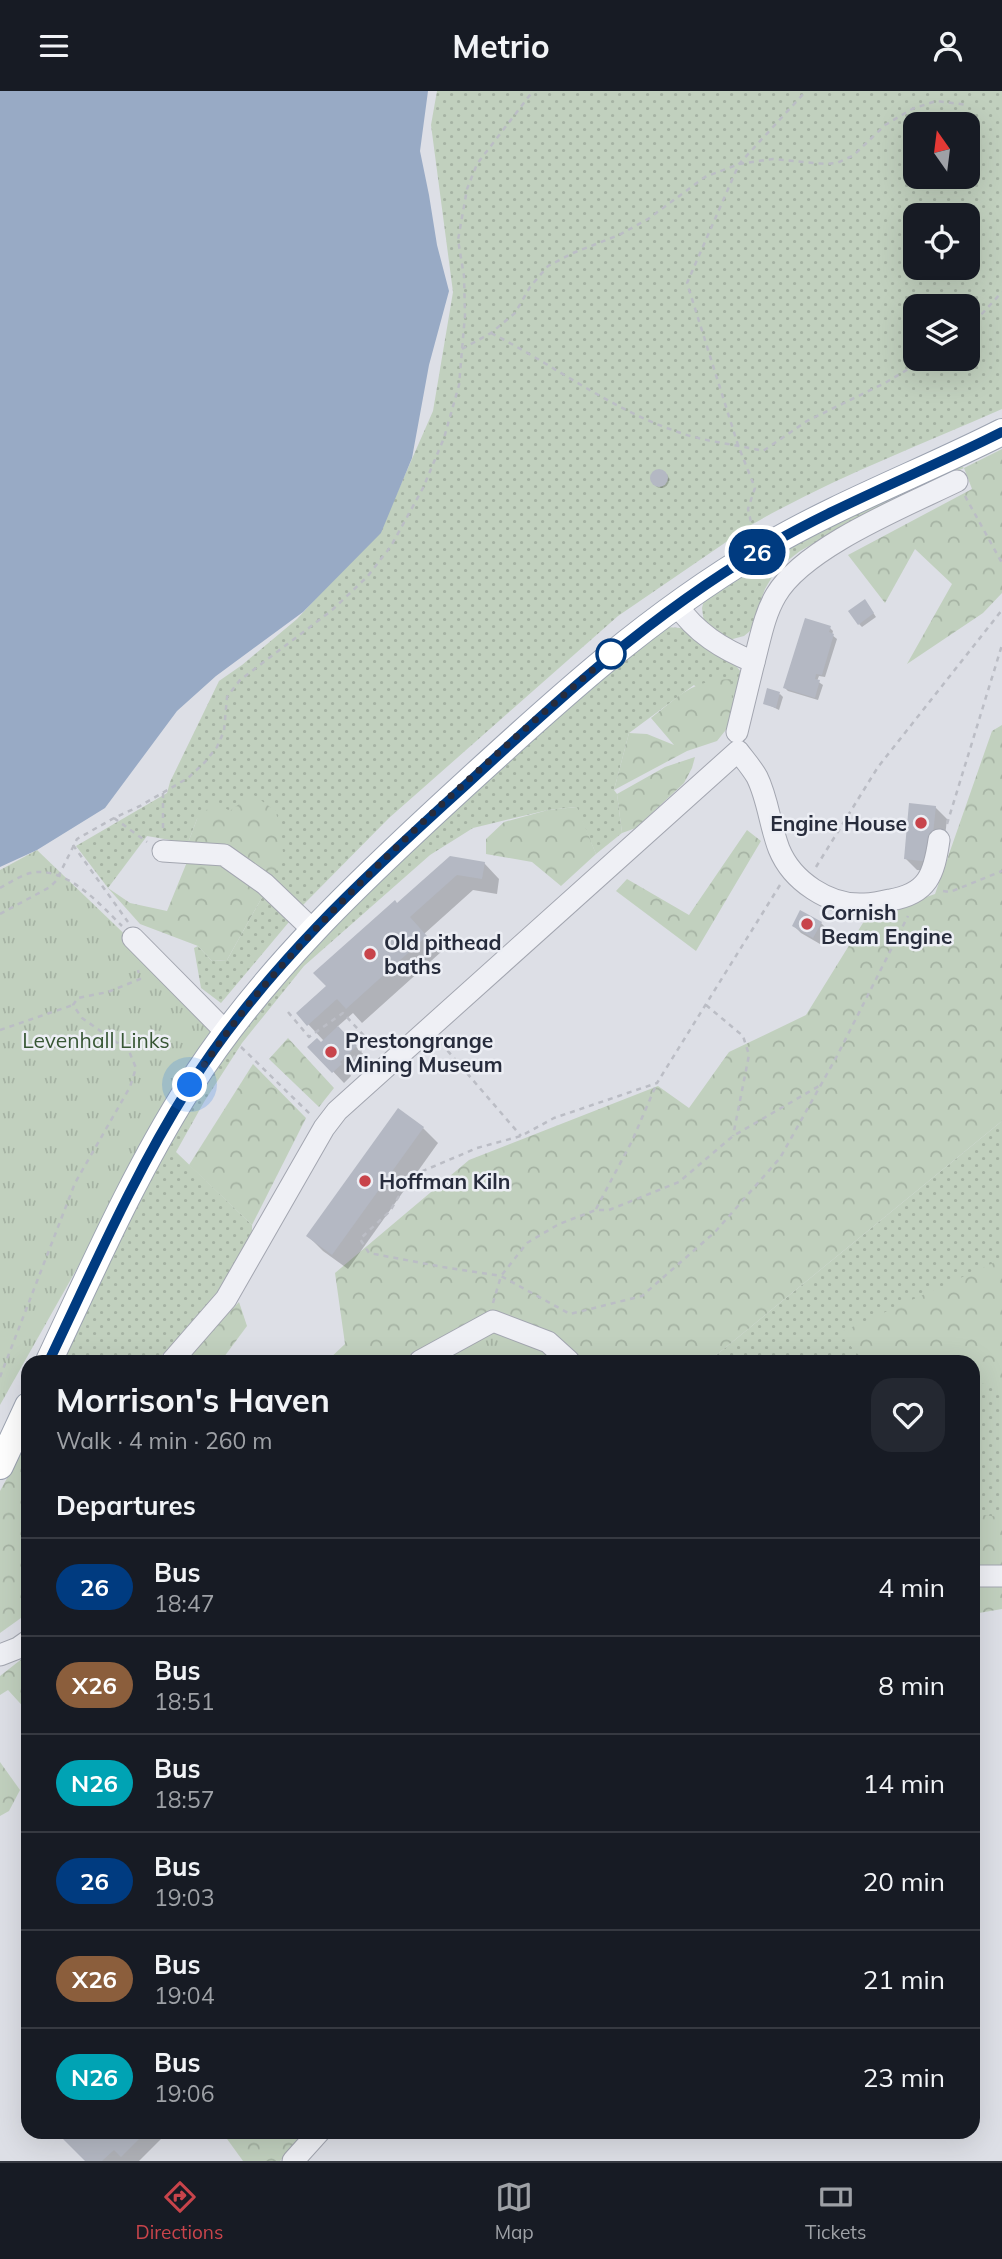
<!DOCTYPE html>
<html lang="en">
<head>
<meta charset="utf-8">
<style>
	body { margin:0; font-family:Mulish,sans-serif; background:#242831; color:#f1f3f6; height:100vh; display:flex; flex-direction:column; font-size:26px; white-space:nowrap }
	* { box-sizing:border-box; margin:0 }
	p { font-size:23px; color:#9ea1a6 }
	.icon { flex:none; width:38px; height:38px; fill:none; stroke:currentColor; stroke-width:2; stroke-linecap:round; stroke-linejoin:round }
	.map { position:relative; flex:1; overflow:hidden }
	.sheet { position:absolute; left:21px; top:1264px; width:959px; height:784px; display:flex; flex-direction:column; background:#171b24; border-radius:21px; box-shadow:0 7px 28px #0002 }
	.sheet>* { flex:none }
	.badge { padding:0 14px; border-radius:23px; font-size:24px; line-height:46px }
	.needle { width:46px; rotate:346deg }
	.tools { position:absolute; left:903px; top:21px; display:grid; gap:14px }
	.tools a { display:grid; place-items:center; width:77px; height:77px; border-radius:14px; background:#171b24; box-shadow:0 7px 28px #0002; font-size:35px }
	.you { position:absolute; width:35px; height:35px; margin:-18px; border:5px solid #fff; border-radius:50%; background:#1a73e8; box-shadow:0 0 0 10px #1a73e833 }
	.map>.badge { position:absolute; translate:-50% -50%; box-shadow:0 0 0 4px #fff }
	h2 { padding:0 35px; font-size:26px; line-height:63px }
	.round { display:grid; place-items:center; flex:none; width:74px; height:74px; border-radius:21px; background:#242831 }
	.summary { display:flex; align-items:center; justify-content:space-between; height:119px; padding:0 35px }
	h1 { font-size:33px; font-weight:700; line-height:52px }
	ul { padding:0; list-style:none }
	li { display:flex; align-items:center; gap:21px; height:98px; padding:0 35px; border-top:2px solid #363941 }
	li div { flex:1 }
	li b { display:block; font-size:26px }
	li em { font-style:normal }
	li .badge { min-width:77px; font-weight:700; text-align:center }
	header { display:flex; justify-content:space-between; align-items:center; height:91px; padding:0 35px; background:#171b24; font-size:32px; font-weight:700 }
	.dock { display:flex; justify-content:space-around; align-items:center; height:98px; border-top:2px solid #363941; background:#171b24; font-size:19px; color:#9ea1a6 }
	.dock a { display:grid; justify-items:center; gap:4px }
	.dock .active { color:#c8444b }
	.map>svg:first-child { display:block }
	.grass { fill:url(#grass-dots); fill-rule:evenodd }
	.forest { fill:url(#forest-crowns) }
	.park { fill:url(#park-tufts) }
	.water { fill:#98aac5 }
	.shadow { fill:#0003 }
	.building { fill:#b4b8c3 }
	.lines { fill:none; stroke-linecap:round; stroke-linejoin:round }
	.minor-casing { stroke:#a3a6b0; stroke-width:23 }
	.major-casing { stroke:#9ca3b1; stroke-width:28 }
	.path { stroke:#bbbdc5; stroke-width:2.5; stroke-dasharray:5 5; stroke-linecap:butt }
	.minor { stroke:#eff0f5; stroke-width:21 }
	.major { stroke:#fff; stroke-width:26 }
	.line-casing { stroke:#fff; stroke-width:16 }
	.line { stroke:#003b80; stroke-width:10 }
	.walk { stroke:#272c3c; stroke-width:7; stroke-dasharray:0 12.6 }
	.stop-dot { fill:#fff; stroke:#003b80; stroke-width:3.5 }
	.poi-dot { fill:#c8444b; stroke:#eceef4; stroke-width:2.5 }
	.labels { text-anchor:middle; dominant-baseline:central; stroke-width:5; stroke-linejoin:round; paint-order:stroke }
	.poi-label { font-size:21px; font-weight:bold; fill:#272c3c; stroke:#eceef4; text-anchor:start }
	.park-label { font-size:21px; fill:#385735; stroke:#eceef4 }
</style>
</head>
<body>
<header><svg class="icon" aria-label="menu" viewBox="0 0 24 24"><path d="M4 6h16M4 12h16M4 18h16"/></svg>Metrio<svg class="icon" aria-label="person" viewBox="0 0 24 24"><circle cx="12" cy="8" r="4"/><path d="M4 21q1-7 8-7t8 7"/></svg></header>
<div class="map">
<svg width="1002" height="2070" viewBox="0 0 1002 2070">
	<defs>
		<pattern id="grass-dots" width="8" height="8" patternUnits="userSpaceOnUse" patternTransform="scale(1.75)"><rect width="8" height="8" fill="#c1d0be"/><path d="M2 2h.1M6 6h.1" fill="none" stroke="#a6b3a4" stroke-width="1.8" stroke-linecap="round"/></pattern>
		<pattern id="forest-crowns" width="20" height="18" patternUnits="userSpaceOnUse" patternTransform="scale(1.75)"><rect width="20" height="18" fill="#c1d0be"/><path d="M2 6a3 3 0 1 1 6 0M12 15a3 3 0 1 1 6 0" fill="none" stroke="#a6b3a4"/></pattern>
		<pattern id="park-tufts" width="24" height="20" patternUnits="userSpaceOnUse" patternTransform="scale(1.75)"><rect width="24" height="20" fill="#c1d0be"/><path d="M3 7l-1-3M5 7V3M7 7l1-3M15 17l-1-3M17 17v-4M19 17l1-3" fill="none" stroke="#a6b3a4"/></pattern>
	</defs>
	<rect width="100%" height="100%" fill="#dddfe6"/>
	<g class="grass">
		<path d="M437,0H1002V318C918,355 831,388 751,434L618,525L389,727L304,813L221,912L201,897L194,857L198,855L212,870L227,869L265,801L229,720L197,728L188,752L147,745L108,797L76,755L167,702L170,691L219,590L242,574L297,528L383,434L433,320L453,201L431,34ZM915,33H968V86H915ZM915,124H968V177H915ZM915,215H968V268H915Z"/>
		<path d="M959,373L964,377L872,420L800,460L782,474L772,486L765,498L750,540L744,545L729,549L704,532L702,517L704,509L774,463Z"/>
		<path d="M666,536L681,537L737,576L741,581L733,630L694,594L629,642L614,699L617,703L622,742L596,763L576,716L548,719L473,737L430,764L304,875L242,952L204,1011L176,1061L252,1134V1143L219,1202L192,1234L156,1270H59L165,1051L238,944L320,846L564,615Z"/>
		<path d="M1002,1030V1467L973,1470V1270H709Z"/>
	</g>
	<g class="forest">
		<path d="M1002,358V502L983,522L907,573L952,493L915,458L885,512L848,464L972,398L964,377Z"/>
		<path d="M731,588L733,630L717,650L687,660L614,699L629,642L647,643L674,654L651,627C681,604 690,590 731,588Z"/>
		<path d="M1002,634V1030L709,1270H454L449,1264L439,1270H327L345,1253L335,1182L469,1069L658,995L689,1017L729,961L806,924L866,827L935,803L992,640Z"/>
		<path d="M695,666L692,677L684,692L636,737L622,742L617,703L665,676Z"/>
		<path d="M252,703L276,720L283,761L273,792L228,754L188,752L197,728L215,711L230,720Z"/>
		<path d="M577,716L596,763L561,795L532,771L486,763V748L504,731L548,719Z"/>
		<path d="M747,739L761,750L696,860L616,800L627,788L689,824Z"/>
		<path d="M189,766L224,776L265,801L227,869L212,870L198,855L140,833L108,797L130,812L167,820Z"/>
		<path d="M288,947L334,997L319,1016L269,968Z"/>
		<path d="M253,973L306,1027L252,1134L189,1074Z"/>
		<path d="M1002,1168V1296L973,1291V1270H864L839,1242Z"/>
		<path d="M239,1211L247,1235L221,1270H182Z"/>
		<path d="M28,1349V1522L0,1542V1400Z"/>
		<path d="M973,1423L1002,1426V1518L973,1523Z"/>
		<path d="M28,1563V1621L8,1599L0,1604V1585Z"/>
		<path d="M0,1671L20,1699L9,1720L0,1725Z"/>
		<path d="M222,2041H308L280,2070H243Z"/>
	</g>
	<g class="park">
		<path d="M37,759L216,931L0,1314V779Z"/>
		<path d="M494,1241L533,1253L551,1270H447Z"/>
	</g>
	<path class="water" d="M0,0H428L420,60L429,104L437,154L449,200L429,274L412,367L381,442L303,521L216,585L177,620L105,717L37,759L0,776Z"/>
	<g class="shadow">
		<circle cx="661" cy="389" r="8"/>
		<path d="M868,514L876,526L862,536L859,533Z"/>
		<path d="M830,537L833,540L832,544L837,548L825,586L819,585L817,590L823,594L818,609L788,600L785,597Z"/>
		<path d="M780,603L783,606L779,619L765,612Z"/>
		<path d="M935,716L947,728L941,781L917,779L905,767Z"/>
		<path d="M450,767L484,772L499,788L497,803L473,799L424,843L441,861L362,932L353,922L337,936L367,967L350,983L351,985L344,992L310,956L321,953L324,950L308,933L328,895L397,814Z"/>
		<path d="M821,832L828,839L820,853L801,842L794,835Z"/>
		<path d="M423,1037L438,1052L348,1178L323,1160L308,1145Z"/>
		<path d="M69,2040H105L108,2044L111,2040H163L166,2043L139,2070H88Z"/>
	</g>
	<g class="building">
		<circle cx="659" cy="387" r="9"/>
		<path d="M865,508L874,522L858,534L848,520Z"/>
		<path d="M805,527L831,535L829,541L834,543L822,584L816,583L815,588L820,589L815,607L783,597Z"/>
		<path d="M767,597L780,601L776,617L763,613Z"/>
		<path d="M909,712L936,715L930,771L904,768Z"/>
		<path d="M450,765L485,771L482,788L457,784L410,826L427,845L346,918L337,908L307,935L296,922L326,895L313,882L395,809L397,812Z"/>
		<path d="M800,819L822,831L813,847L792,835Z"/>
		<path d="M338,935L357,955L340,971L342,973L332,982L307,956L317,947L321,951Z"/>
		<path d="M398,1017L424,1036L332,1164L306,1145Z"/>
		<path d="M66,2040L108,2041L147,2040L121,2066L114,2059L102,2070H85L61,2046Z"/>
	</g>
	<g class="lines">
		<g class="minor-casing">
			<g id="minor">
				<path d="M676,513C696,542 722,558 754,571L737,641"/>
				<path d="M754,571C760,549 764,524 776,504C804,456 906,415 957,390"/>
				<path d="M163,760L224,764L265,793L314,840"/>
				<path d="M133,847L227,942"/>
				<path d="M172,1270L226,1208L324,1037L337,1020L738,660C744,668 752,677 757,686C768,708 770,735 779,758C792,790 829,815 864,813C873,813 882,811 890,809C928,803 934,783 939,749"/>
				<path d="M420,1270L493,1230L548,1251L569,1270"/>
				<path d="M973,1485H1002"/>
				<path d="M0,1564L18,1557L28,1550"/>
				<path d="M293,2070L320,2040"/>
			</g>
		</g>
		<g class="major-casing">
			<g id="major">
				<path d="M49,1270C93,1177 134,1083 189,996C261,882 363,787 461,697C557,609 648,525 762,458C838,413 923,381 1002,341"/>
				<path d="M0,1375L28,1315"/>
			</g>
		</g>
		<g class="path">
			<path d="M968,238L1002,201"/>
			<path d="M491,242C554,274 610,318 678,341C705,351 735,353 763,360L807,330L885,292L925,268"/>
			<path d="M462,258L491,242L515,222L530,196L548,175L573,162L619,144L648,128L705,86L739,73L773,68L825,73L837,72L854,64L885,34L912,18L936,10L968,14"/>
			<path d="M965,405L1002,472"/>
			<path d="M753,440L748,418L755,397L738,354L687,192L739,73L806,0"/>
			<path d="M163,702V740"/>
			<path d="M114,727L147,751"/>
			<path d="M947,733L1002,554"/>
			<path d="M73,754L128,831"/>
			<path d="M816,776L878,676L1002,519"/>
			<path d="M780,794L657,992L554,1027L521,1045L477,1057L411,1085L390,1120L360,1148L369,1162L443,1176L501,1185L570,1223L642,1205L715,1141L780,1067L837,965L908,825"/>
			<path d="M0,797C9,792 20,785 30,782C65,774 99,812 122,835"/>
			<path d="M943,800L950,801L1002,780"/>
			<path d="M0,823L50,796L56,790L77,748L114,727L140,715L188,687L205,671L217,656L224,640L227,606L240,589L331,520L367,486L391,455L423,397L444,347L459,294L465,224L464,185L458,149L467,98L477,73L533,0"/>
			<path d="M706,914L743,945L749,964L733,1045"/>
			<path d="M288,921L309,946L343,922L368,949L359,962L366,969"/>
			<path d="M0,939L73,914"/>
			<path d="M441,952L521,1045"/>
			<path d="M241,956L312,1025"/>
			<path d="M345,966L349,971L359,962"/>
			<path d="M596,1118L632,1050L657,992"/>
			<path d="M493,1212L501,1185L527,1152L559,1133L596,1119H609L679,1091L733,1045L819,995"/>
			<path d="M0,1286L75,1092L130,996L136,977L129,960L82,927L73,914L78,907L108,901L140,888L138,879"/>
			<path d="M23,1294L28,1282"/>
		</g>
		<use href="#minor" class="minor"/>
		<use href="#major" class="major"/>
	</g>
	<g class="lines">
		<g class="line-casing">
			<path id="line" d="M49,1270C93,1178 134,1083 189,996C262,880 366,784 467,693C561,606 650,524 762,458C839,413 923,381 1002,341"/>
		</g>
		<use href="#line" class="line"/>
		<path class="walk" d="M190,994C216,957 241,920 271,887C374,770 493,665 611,563"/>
	</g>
	<circle class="stop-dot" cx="611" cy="563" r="14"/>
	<g class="poi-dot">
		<circle cx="921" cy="732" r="7"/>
		<circle cx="807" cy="833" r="7"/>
		<circle cx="370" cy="863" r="7"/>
		<circle cx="331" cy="961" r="7"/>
		<circle cx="365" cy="1090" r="7"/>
	</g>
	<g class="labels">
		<g class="poi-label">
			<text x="907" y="732" text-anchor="end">Engine House</text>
			<text x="821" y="821">Cornish<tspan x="821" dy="24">Beam Engine</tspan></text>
			<text x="384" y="851">Old pithead<tspan x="384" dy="24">baths</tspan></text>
			<text x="345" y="949">Prestongrange<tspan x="345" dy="24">Mining Museum</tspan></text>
			<text x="379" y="1090">Hoffman Kiln</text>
		</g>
		<g class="park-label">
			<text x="96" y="949">Levenhall Links</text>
		</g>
	</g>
</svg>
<div class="tools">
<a><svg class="needle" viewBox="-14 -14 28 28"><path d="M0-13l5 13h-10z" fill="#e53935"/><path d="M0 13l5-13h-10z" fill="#9ea1a6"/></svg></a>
<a><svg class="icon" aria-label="locate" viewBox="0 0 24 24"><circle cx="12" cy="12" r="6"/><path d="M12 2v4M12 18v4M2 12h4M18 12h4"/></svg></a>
<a><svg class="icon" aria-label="layers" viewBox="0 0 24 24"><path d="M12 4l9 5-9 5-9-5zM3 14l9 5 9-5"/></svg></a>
</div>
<div class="you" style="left:190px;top:994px"></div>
<b class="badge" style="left:757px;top:461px;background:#003b80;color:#fff">26</b>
<section class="sheet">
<div class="summary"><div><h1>Morrison's Haven</h1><p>Walk · 4 min · 260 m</p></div><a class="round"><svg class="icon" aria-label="heart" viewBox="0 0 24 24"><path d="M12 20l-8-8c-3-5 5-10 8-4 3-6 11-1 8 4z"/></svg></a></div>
<h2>Departures</h2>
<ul>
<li><span class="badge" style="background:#003b80;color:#fff">26</span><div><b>Bus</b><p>18:47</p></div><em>4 min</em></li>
<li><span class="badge" style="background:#8b5e3c;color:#fff">X26</span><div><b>Bus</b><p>18:51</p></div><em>8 min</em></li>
<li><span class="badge" style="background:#00a3b4;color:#fff">N26</span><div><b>Bus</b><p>18:57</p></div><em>14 min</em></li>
<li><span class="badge" style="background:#003b80;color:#fff">26</span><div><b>Bus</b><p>19:03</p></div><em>20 min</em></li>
<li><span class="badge" style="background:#8b5e3c;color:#fff">X26</span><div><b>Bus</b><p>19:04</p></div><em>21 min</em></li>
<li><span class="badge" style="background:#00a3b4;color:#fff">N26</span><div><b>Bus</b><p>19:06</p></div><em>23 min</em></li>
</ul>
</section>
</div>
<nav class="dock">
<a class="active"><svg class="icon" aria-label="directions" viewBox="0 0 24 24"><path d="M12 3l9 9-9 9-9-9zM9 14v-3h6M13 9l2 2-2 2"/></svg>Directions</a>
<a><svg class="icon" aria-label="map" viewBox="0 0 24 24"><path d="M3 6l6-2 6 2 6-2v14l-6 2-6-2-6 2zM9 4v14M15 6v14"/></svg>Map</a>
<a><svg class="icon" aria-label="tickets" viewBox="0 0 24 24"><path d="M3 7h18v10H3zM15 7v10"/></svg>Tickets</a>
</nav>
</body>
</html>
